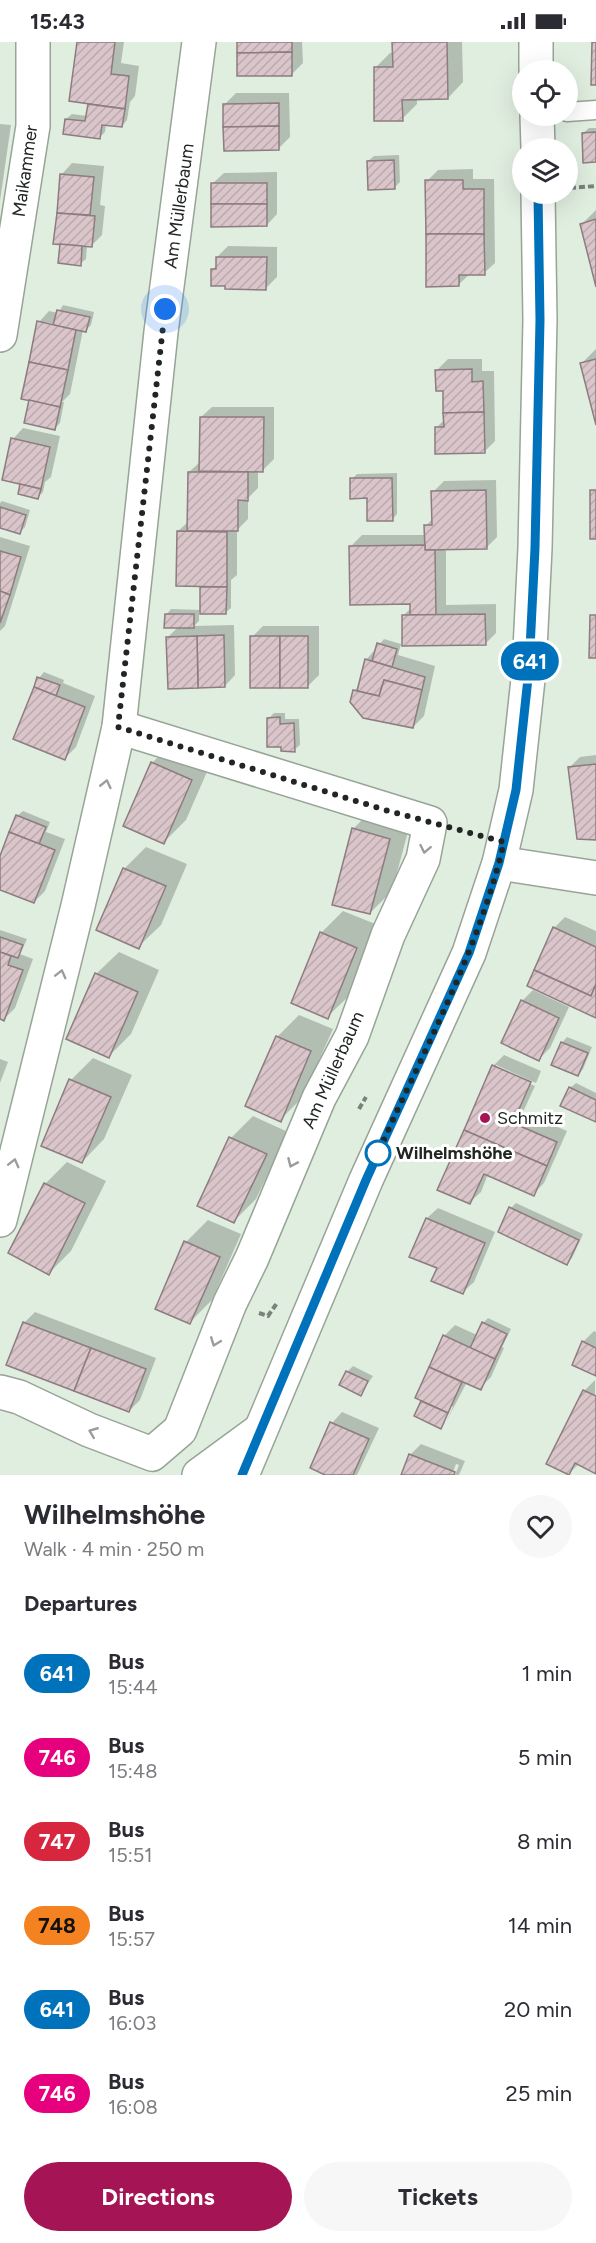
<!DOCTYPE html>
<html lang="en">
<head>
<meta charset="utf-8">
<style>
	body { margin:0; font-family:Figtree,sans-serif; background:#f7f7f7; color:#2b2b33; height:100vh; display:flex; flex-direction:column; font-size:22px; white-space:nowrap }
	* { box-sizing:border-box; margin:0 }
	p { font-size:20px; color:#7c7c81 }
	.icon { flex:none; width:33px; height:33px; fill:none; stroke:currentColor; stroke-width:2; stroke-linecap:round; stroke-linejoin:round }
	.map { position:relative; height:1433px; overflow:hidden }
	.drawer { display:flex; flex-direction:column; background:#fff; flex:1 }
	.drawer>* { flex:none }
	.badge { padding:0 12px; border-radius:20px; font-size:21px; line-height:39px }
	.fabs { position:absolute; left:512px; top:18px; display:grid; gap:12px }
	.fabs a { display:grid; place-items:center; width:66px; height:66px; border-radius:50%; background:#fff; box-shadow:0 6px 24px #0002; font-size:30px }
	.you { position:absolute; width:30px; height:30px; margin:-15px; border:4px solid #fff; border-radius:50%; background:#1a73e8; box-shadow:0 0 0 9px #1a73e833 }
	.map>.badge { position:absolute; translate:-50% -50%; box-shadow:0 0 0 3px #fff }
	h2 { padding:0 24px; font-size:22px; line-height:54px }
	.round { display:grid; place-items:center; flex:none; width:63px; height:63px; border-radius:32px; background:#f7f7f7 }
	.head { display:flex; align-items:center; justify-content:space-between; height:102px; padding:0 24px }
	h1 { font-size:28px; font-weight:700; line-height:45px }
	.action { display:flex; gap:12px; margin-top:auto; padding:12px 24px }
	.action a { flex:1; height:69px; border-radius:36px; background:#a51455; color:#fff; font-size:24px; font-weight:700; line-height:69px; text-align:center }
	.action a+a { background:#f7f7f7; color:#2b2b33 }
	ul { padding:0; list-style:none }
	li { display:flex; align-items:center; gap:18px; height:84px; padding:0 24px }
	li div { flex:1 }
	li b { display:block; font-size:22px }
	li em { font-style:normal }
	li .badge { min-width:66px; font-weight:700; text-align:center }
	.status { display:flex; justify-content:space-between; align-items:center; height:42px; padding:0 30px; background:#fff; direction:ltr }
	.status svg { height:16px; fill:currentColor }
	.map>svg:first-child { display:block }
	.shadow { fill:#0003; fill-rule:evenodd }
	.building { fill:url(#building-hatch); stroke:#8d7c80; stroke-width:1.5 }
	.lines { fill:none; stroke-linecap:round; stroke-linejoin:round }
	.lane-casing { stroke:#97a497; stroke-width:21 }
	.street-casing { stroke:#97a497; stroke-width:36 }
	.secondary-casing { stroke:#97a497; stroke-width:36 }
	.path { stroke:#798279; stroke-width:4; stroke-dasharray:6 3; stroke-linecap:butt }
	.lane { stroke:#fff; stroke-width:18 }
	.street { stroke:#fff; stroke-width:33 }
	.secondary { stroke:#fff; stroke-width:33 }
	.oneway { stroke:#9b9d9c }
	.line-casing { stroke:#fff; stroke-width:14 }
	.line { stroke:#0072bc; stroke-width:9 }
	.walk { stroke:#212622; stroke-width:6; stroke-dasharray:0 10.8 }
	.poi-dot { fill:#a51455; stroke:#fff; stroke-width:2 }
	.stop-dot { fill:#fff; stroke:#0072bc; stroke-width:3 }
	.labels { text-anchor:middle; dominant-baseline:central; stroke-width:6; stroke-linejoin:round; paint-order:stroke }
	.street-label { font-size:18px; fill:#212622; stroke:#fff }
	.poi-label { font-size:18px; fill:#212622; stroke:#fff; text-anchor:start }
	.stop-label { font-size:18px; font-weight:bold; fill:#212622; stroke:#fff; text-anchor:start }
</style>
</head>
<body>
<div class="status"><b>15:43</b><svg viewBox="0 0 49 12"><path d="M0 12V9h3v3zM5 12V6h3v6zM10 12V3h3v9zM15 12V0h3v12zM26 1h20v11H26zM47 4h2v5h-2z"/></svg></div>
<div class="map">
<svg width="596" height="1433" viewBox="0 0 596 1433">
	<defs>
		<pattern id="building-hatch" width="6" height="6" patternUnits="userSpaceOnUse" patternTransform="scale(1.5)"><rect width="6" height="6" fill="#d9c5ca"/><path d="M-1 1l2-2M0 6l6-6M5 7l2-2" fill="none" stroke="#baa9ad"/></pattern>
	</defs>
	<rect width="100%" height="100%" fill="#e0eee0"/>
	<g class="shadow">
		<path d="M79,0H124L121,21L139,24L135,54L130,60L127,78L122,84L106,82L105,90L99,96L66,77L72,72L87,74L91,60Z"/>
		<path d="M238,0H302L303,21L292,32Z"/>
		<path d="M394,0H462L463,40L448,56H417V62L402,77L375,26L390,11L394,10Z"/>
		<path d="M236,51H289L290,95L279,106L225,62Z"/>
		<path d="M0,82L11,83L0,159Z"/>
		<path d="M589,86H596V119L583,91Z"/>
		<path d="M399,113L400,140L394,146L368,119L374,114Z"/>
		<path d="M72,121L104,124L100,163L105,164L102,193L91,204L87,203L86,217L80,222L61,201L55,200L62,132Z"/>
		<path d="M473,127V137H494L495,221L484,231L470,232L458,243L427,139L438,128Z"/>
		<path d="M277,130V172L267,183L213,141L224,131Z"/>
		<path d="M596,168V238L582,182Z"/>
		<path d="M228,204L277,205V235L266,246L213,227L217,223V215Z"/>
		<path d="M63,263L94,270L91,283L86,288H83L70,352L62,360H64L60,381L55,386L30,359L39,280L49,269L58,271ZM45,280L55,282V285L45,283Z"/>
		<path d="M596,307V377L582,321Z"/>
		<path d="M448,317H482V329H494L495,399L484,410L436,386L445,377V347L437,328Z"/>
		<path d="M212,365H274V417L263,428H258V446L248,456V477L237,488V533L231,538V566L225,571L199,570V579L194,584L234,583L235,633L225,644L168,595L178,585L166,573L171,567L201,568L202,543L178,489L189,479V430L201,419V375Z"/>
		<path d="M23,386L60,394L51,435L45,440L43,450L38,455L13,397Z"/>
		<path d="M397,431V472L392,478L352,437L357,432Z"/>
		<path d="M496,438L497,495L486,506L446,507V563L496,562V591L485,602L403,574L411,566V560L351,504L362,493H426V484L433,476V450L444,439Z"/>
		<path d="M2,459L30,468L25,485L20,490L0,484V461Z"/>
		<path d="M0,495L30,504L5,584L0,589Z"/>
		<path d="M263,584H319V633L308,644L252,595Z"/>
		<path d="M384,597L401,602L398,613L435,624L424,674L413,685L354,649L360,643L366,618Z"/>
		<path d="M44,630L64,638L63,641L95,654L76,705L65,716L39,636Z"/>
		<path d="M274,671H285V677H299L300,703L294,708L268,677Z"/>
		<path d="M174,699L213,716L186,778L164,800L152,721Z"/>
		<path d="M596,713V797L569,726L580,715Z"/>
		<path d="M375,765L412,775L392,849L370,871L353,787Z"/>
		<path d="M23,769L50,780L46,790L65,797L45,849L34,860L0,846V818L17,774Z"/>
		<path d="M146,805L187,822L161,883L138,905L124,827Z"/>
		<path d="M343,869L378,883L350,953L327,975L321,891Z"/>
		<path d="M565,875L596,889V974L554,886Z"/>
		<path d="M0,888L27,897L20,912L33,917L15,966L4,977L0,975Z"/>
		<path d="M119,910L159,928L131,992L109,1014L96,932Z"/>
		<path d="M533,948L569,965L550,1006L539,1017L522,959Z"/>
		<path d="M299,973L333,987L302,1056L280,1078L277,995Z"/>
		<path d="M567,995L592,1005L583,1027L578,1033L562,1001Z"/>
		<path d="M504,1013L541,1029L536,1041L496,1023V1027L535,1044L523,1070L567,1089L544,1141L533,1152L488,1132L481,1150L470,1160L493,1024Z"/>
		<path d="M93,1016L132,1033L104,1097L82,1120L71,1038Z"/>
		<path d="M0,1017L8,1020L0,1041Z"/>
		<path d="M576,1041L596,1051V1079L570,1046Z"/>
		<path d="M253,1074L288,1090L256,1157L234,1179L199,1163L231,1096Z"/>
		<path d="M67,1120L106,1139L71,1209L49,1231L45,1142Z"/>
		<path d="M516,1161L583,1192L572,1216L567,1221L511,1166Z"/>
		<path d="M438,1166L495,1190L474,1240L463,1250L439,1225L411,1214L427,1176Z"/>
		<path d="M208,1178L241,1192L212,1258L190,1280L186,1200Z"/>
		<path d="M35,1270L156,1316L140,1358L129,1369L24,1281Z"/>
		<path d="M488,1276L511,1287L502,1305L504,1306L491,1335L480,1346L467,1340L446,1380L453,1365L450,1363L442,1381H445L441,1385L423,1360L424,1358L417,1355L444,1294L455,1283L477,1293L483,1281Z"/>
		<path d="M594,1289L596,1290V1333L583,1300Z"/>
		<path d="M353,1324L373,1334L360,1353L341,1343L348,1329Z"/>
		<path d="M595,1338L596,1430L579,1422L569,1431L584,1349Z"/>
		<path d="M342,1370L379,1386L357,1433H329L332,1381Z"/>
		<path d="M421,1402L465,1419L459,1433H455L459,1423L456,1422L452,1433L410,1413Z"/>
	</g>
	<g class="building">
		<path d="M77,0H115L111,32L129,34L125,67L69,59Z"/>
		<path d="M237,0H292V10L237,11Z"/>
		<path d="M392,0H447L448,57L402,58L403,79H374V25H393Z"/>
		<path d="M592,0H596V43H591Z"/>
		<path d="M292,10V34H237V11Z"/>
		<path d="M279,61V84L223,85V62Z"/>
		<path d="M88,62L125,67L122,85L102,83L100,97L63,92L65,77L85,79Z"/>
		<path d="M279,84V108L224,109L223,85Z"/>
		<path d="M596,90V120L583,121L582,91Z"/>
		<path d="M394,118L395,147L368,148L367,119Z"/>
		<path d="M60,132L94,135L90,173L57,171Z"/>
		<path d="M425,138H463V147H484V192H426Z"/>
		<rect x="211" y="141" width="56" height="21"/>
		<path d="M211,162H267V184L211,185Z"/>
		<path d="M57,171L95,174L92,205L53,202Z"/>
		<path d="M596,177V245L580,182Z"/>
		<path d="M426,192H484L485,233H459V244L426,245Z"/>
		<path d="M60,202L82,204L81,224L58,221Z"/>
		<path d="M216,215H267L266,248L225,247V244H211V227H216Z"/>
		<path d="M57,268L90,275L86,290L53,283Z"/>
		<path d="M37,279L76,288L68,328L29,320Z"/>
		<path d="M596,317V383L580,321Z"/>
		<path d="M29,320L68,328L60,365L21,357Z"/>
		<path d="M472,327V340L483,339L484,370L443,371V349H436L435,328Z"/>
		<path d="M29,358L60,365L55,388L24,381Z"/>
		<path d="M484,370L485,411L435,412V385H444L443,371Z"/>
		<path d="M200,375H264L263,430L199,429Z"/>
		<path d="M11,396L50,405L41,447L2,438Z"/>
		<path d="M188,430H248V459L238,458V489H187Z"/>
		<path d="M350,436H392L393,479H367V456L350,457Z"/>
		<path d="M20,442L41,447L38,457L18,452Z"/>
		<path d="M486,448L487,507L425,508L424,483H432L431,449Z"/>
		<rect x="590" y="448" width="6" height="49"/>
		<path d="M0,465L26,473L20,492L0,486Z"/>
		<path d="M177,489L227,490V545L176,544Z"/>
		<path d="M425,503V508H435L436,573H410V562L350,563L349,504Z"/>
		<path d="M0,509L21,515L10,553L0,549Z"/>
		<path d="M200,545H227L226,572H200Z"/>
		<path d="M0,549L10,553L0,581Z"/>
		<path d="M165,572H194V586H164Z"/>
		<path d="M485,572L486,603L402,604V573Z"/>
		<path d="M590,573H596V616H589Z"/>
		<path d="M224,593L225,645L198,646L197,594Z"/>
		<path d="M197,594L198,646L168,647L166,595Z"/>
		<rect x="250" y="594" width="30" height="52"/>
		<rect x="280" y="594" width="28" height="52"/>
		<path d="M377,601L397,607L392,625L372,619Z"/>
		<path d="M365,617L425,635L422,648L384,638L379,654L357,649Z"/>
		<path d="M37,635L60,643L56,654L34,645Z"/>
		<path d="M384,638L422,648L413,686L363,676L350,660L353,648L379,654Z"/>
		<path d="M34,645L85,665L65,718L13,697Z"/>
		<path d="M280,675V682L294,681L295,710L281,709V705H267V676Z"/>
		<path d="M151,720L192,738L164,802L123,784Z"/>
		<path d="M596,722V798L577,797L568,725Z"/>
		<path d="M16,773L46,785L39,802L9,790Z"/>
		<path d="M352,786L390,797L370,872L332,863Z"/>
		<path d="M9,790L55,808L34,861L0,848V814Z"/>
		<path d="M123,826L166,844L139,907L96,888Z"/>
		<path d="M553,885L596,905V942L591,954L534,928Z"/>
		<path d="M320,890L357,906L328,977L291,961Z"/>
		<path d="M0,895L23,903L18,916L0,910Z"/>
		<path d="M0,910L11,914L8,923L23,928L4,979L0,977Z"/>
		<path d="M534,928L591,954L596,942V976L527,944Z"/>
		<path d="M95,931L138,950L109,1016L66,997Z"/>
		<path d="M521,958L559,976L539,1019L501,1001Z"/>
		<path d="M276,994L311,1009L281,1080L245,1064Z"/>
		<path d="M561,1000L588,1011L578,1034L551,1023Z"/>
		<path d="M492,1023L531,1040L513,1081L557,1100L547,1124L464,1088Z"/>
		<path d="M69,1037L111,1055L82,1121L41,1104Z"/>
		<path d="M569,1045L596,1058V1080L560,1064Z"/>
		<path d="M464,1088L547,1124L534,1154L484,1132L470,1162L437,1148Z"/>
		<path d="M229,1095L267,1112L234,1181L197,1164Z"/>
		<path d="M44,1141L85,1161L49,1233L8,1211Z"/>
		<path d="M509,1165L579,1198L567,1223L498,1190Z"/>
		<path d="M426,1176L485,1201L463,1252L431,1239L437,1226L409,1215Z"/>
		<path d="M184,1199L220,1215L190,1282L155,1267Z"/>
		<path d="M23,1280L91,1306L74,1349L6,1323Z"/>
		<path d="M482,1280L507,1292L495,1317L470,1306Z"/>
		<path d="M443,1293L495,1317L481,1348L429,1325Z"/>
		<path d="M582,1299L596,1306V1334L572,1323Z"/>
		<path d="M91,1306L146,1327L129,1370L74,1349Z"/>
		<path d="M429,1325L462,1340L448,1371L415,1356Z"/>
		<path d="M346,1329L368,1339L361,1354L339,1343Z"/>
		<path d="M583,1348L596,1354V1432L575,1421L569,1433L546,1422Z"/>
		<path d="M421,1359L448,1371L441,1387L414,1374Z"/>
		<path d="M330,1380L369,1397L353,1433H325L310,1426Z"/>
		<path d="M409,1412L455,1430L454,1433H401Z"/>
	</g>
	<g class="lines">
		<g class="lane-casing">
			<path id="lane" d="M567,70L596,68"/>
		</g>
		<g class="street-casing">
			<g id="street">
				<path d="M0,293L33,84V0"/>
				<path d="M0,1178L78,864L119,685L161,290L199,0"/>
				<path d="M0,1350L19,1355L89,1388L152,1412L180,1388L230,1261L252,1216L319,1056L352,994L388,893L423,817L430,781L119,685"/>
			</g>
		</g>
		<g class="secondary-casing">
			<g id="secondary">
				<path d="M536,0V28"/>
				<path d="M537,74L538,106"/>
				<path d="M499,821L596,836"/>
				<path d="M199,1433L259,1389"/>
				<path d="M242,1433L366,1138L469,911L499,821L516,748L529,628L535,506L540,278L538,152"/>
			</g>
		</g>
		<g class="path">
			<path d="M570,146L596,144"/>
			<path d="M359,1067L366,1055"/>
			<path d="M259,1271L268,1274L277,1261"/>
		</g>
		<use href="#lane" class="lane"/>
		<use href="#street" class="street"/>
		<use href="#secondary" class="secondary"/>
	</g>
	<defs><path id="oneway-chevron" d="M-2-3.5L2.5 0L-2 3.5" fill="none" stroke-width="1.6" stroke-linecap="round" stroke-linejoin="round" transform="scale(1.5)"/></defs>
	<g class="oneway">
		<use href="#oneway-chevron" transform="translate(106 742) rotate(-77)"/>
		<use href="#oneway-chevron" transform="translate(425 807) rotate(101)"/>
		<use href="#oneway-chevron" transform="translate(61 932) rotate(-76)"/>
		<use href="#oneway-chevron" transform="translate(14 1121) rotate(-76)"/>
		<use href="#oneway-chevron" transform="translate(292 1121) rotate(114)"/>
		<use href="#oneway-chevron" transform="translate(215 1300) rotate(111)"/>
		<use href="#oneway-chevron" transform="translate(93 1390) rotate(-158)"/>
	</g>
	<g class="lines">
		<g class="line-casing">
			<path id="line" d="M242,1433L366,1138L469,911L499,821L516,748L529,627L535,506L540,278L538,152"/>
		</g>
		<use href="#line" class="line"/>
		<path class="walk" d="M165,267L118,685L385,768L504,800C479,909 423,1009 378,1111"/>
	</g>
	<circle class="poi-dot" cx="485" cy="1076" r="6"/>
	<circle class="stop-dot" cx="378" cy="1111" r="12"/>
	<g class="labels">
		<g class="street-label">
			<text transform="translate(25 129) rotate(-82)">Maikammer</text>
			<text transform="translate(179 164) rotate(-82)">Am Müllerbaum</text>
			<text transform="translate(333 1028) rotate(-66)">Am Müllerbaum</text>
		</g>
		<g class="poi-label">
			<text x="497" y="1076">Schmitz</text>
		</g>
		<g class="stop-label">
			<text x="396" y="1111">Wilhelmshöhe</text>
		</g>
	</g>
</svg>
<div class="fabs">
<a><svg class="icon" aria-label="locate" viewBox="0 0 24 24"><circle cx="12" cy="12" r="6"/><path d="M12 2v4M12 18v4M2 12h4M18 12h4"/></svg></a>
<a><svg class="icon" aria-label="layers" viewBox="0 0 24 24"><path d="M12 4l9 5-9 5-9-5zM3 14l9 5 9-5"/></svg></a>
</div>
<div class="you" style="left:165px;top:267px"></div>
<b class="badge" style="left:530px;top:619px;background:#0072bc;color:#fff">641</b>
</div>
<section class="drawer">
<div class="head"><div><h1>Wilhelmshöhe</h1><p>Walk · 4 min · 250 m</p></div><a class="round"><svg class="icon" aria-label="heart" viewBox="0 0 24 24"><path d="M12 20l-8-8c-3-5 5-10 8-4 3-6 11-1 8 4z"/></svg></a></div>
<h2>Departures</h2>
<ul>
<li><span class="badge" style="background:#0072bc;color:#fff">641</span><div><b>Bus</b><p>15:44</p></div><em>1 min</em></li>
<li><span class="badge" style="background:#e6007e;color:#fff">746</span><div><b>Bus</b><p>15:48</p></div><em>5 min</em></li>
<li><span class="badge" style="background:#d7263d;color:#fff">747</span><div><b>Bus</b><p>15:51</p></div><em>8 min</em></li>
<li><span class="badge" style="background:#f58220;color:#111">748</span><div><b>Bus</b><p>15:57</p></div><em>14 min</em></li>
<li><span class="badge" style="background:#0072bc;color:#fff">641</span><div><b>Bus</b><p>16:03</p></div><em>20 min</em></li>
<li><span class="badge" style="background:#e6007e;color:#fff">746</span><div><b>Bus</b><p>16:08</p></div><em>25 min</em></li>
</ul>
<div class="action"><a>Directions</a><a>Tickets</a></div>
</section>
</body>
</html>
